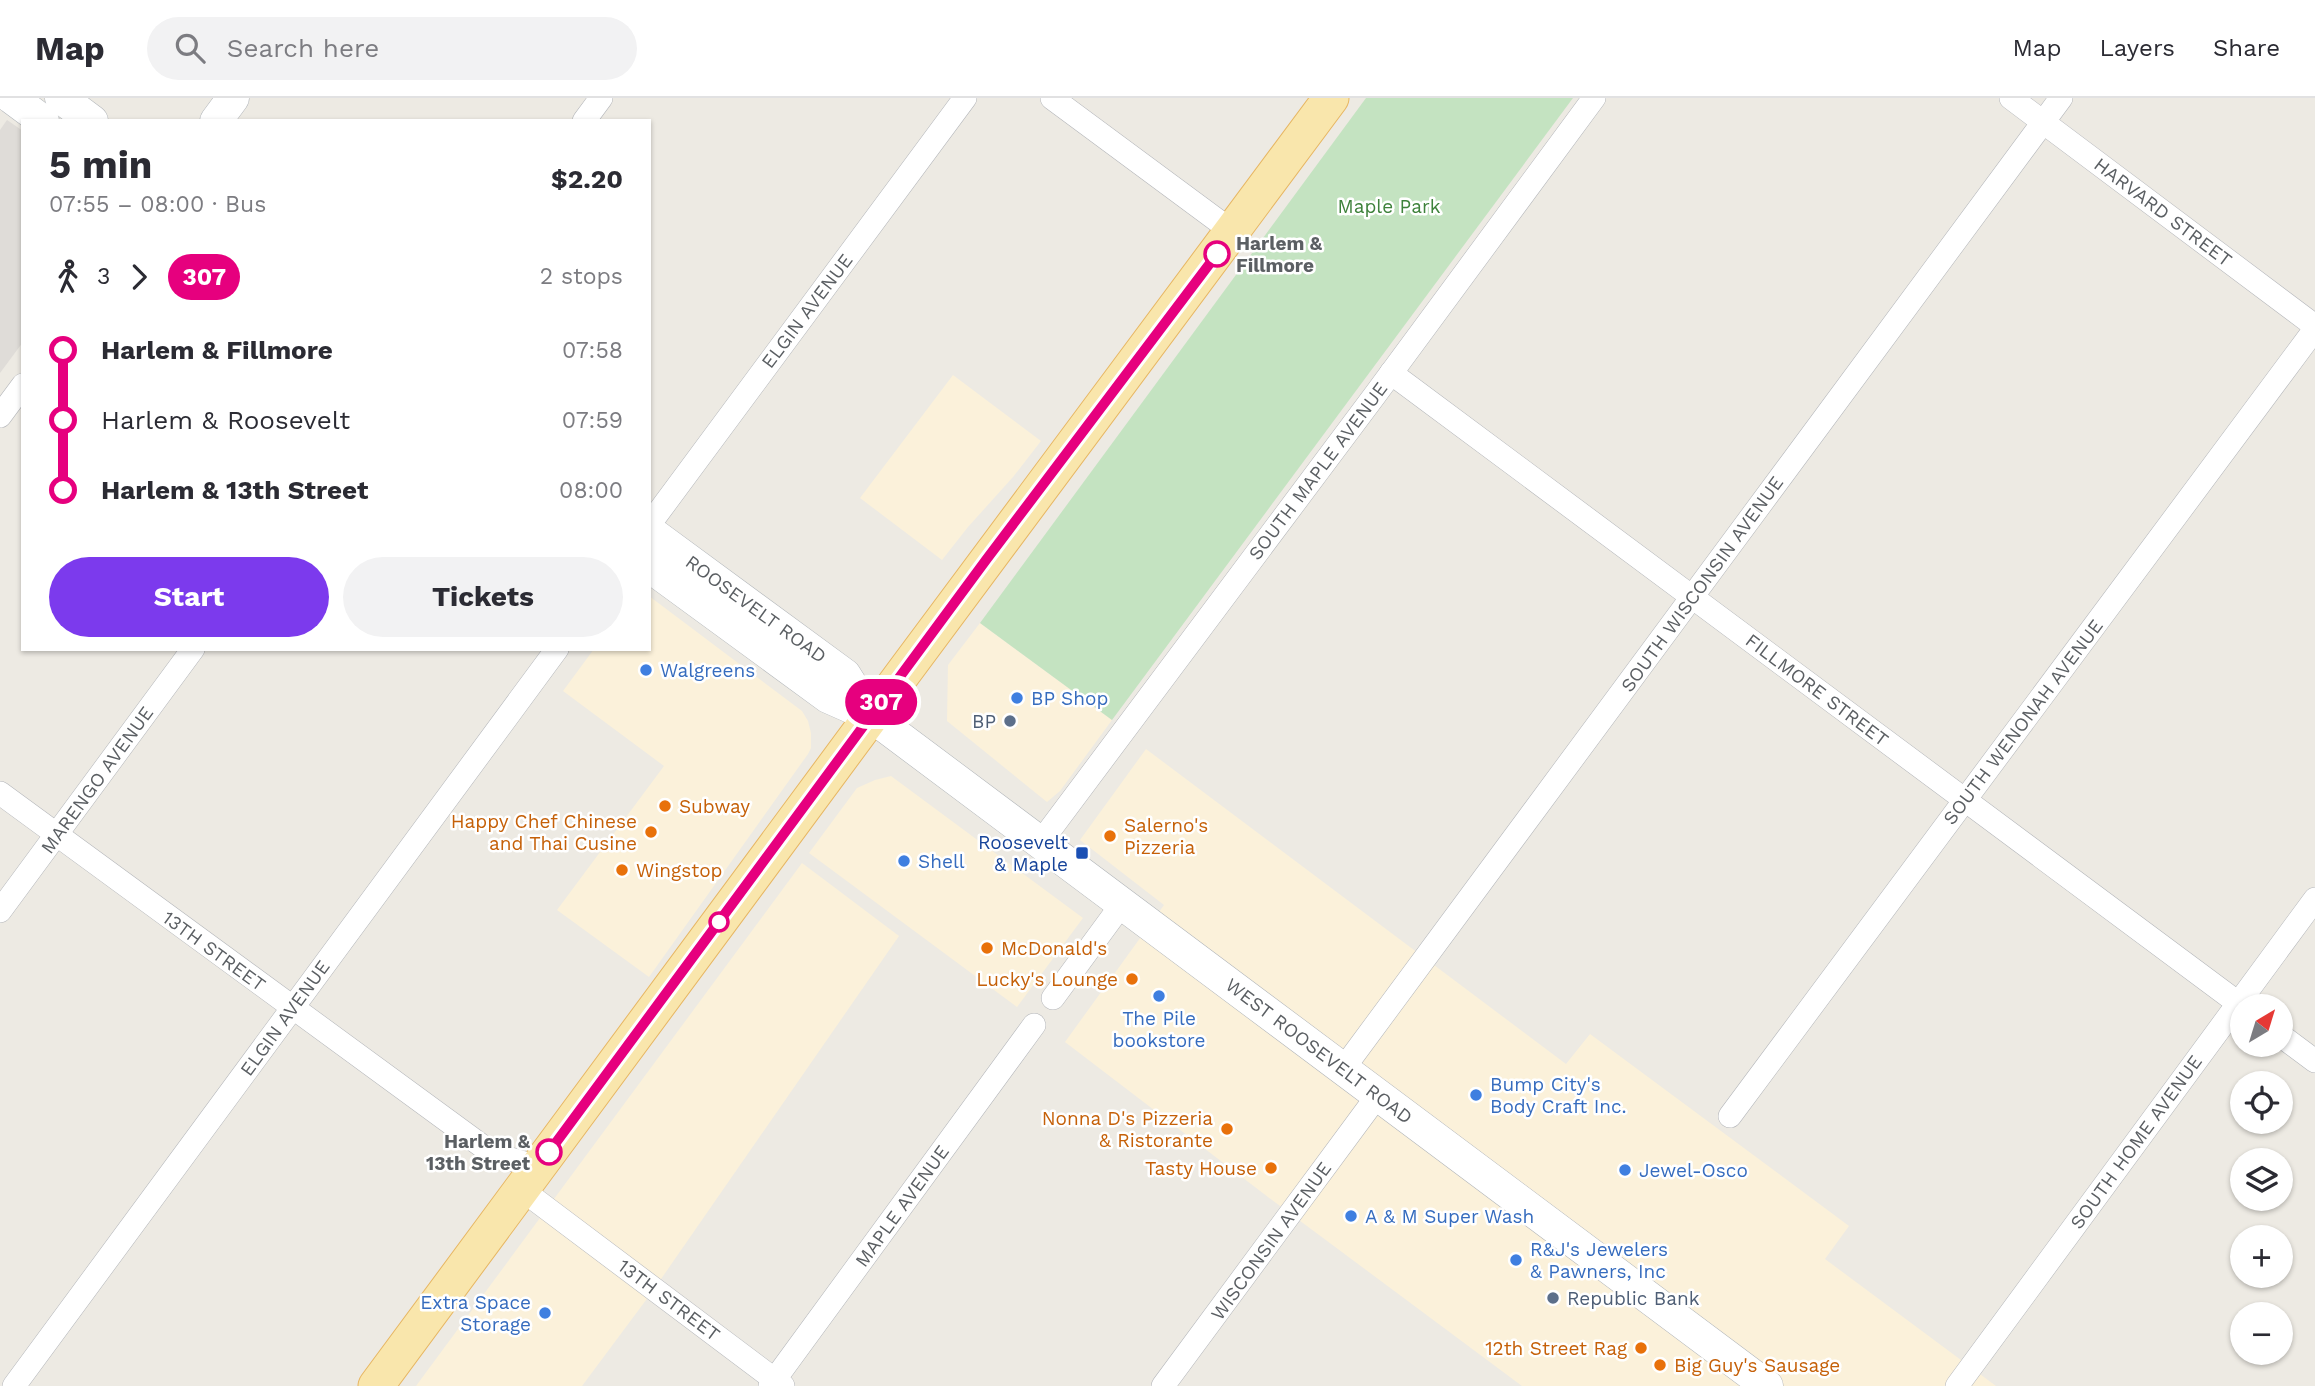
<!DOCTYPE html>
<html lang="en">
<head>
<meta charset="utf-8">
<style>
	body { margin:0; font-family:"Work Sans",sans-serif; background:#f2f2f3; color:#2b2b33; height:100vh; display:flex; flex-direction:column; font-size:26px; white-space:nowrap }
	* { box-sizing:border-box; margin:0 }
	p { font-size:23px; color:#7c7c81 }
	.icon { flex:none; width:38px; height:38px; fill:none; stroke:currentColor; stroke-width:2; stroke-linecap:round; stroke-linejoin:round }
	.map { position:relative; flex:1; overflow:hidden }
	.side { position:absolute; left:21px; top:21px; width:630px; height:532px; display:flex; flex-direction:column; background:#fff; border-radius:0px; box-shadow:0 2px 5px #0004 }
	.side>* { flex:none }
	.badge { padding:0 14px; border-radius:23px; font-size:24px; line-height:46px }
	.needle { width:46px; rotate:38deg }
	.tools { position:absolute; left:2230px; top:896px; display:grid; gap:14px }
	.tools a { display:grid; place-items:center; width:63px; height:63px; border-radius:50%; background:#fff; box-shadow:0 2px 5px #0004; font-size:35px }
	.map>.badge { position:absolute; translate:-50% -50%; box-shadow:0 0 0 4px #fff }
	.legs { display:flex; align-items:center; gap:10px; height:77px; padding:0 28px; font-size:23px }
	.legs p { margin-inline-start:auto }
	.summary { display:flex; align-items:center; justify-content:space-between; height:119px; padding:0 28px }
	h1 { font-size:38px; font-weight:700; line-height:52px }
	.button { display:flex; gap:14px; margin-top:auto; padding:14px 28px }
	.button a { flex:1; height:80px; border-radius:42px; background:#7c3aed; color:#fff; font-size:28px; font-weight:700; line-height:80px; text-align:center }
	.button a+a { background:#f2f2f3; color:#2b2b33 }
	ul { padding:0 28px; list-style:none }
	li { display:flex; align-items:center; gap:24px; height:70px; font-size:26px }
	li i { display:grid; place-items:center; width:10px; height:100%; margin:0 9px; background:currentColor }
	li i::after { content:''; width:18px; height:18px; margin:-9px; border:5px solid; border-radius:50%; background:#fff }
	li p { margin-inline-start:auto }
	li:first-child i { background:linear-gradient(#0000 50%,currentColor 0) }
	li:last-child i { background:linear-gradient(currentColor 50%,#0000 0) }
	header { display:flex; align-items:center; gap:42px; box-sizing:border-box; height:98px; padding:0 35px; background:#fff; border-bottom:2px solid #e1e1e2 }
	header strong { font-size:33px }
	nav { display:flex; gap:38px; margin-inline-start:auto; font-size:24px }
	.search { width:490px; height:63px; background:#f2f2f3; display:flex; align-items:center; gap:18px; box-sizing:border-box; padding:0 24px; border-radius:38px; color:#7c7c81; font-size:26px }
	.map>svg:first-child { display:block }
	.commercial { fill:#fbf1da }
	.industrial { fill:#dfdcd8 }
	.green { fill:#c4e3c1 }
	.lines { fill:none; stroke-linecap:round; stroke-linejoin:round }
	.street-casing { stroke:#b4b6ba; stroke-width:24 }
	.secondary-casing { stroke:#b2b6ba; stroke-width:33 }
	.primary-casing { stroke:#e7b662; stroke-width:37 }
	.street { stroke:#fff; stroke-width:23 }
	.secondary { stroke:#fff; stroke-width:32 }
	.primary { stroke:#f9e6ac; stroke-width:35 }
	.line-1-casing { stroke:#fff; stroke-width:16 }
	.line-1 { stroke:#e6007e; stroke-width:10 }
	.stop-1-dot { fill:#fff; stroke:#e6007e; stroke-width:3.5 }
	.shop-dot { fill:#3f7fe0; stroke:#fff; stroke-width:2.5 }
	.service-dot { fill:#5c6f8a; stroke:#fff; stroke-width:2.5 }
	.food-dot { fill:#e8710a; stroke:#fff; stroke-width:2.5 }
	.transit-dot { fill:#1a4fb4; stroke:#fff; stroke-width:2.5 }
	.labels { text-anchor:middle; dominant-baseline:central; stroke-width:5; stroke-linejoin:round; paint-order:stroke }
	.park-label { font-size:19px; fill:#3e823b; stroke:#fff }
	.street-label { font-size:19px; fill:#5b5f63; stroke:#fff }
	.stop-label { font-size:19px; font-weight:bold; fill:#5b5f63; stroke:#fff; text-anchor:start }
	.shop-label { font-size:19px; fill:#366cbe; stroke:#fff; text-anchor:start }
	.service-label { font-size:19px; fill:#4e5e75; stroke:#fff; text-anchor:end }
	.food-label { font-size:19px; fill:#c56008; stroke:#fff; text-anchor:start }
	.transit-label { font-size:19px; fill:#164399; stroke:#fff; text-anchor:end }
</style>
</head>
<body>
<header>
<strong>Map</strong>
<div class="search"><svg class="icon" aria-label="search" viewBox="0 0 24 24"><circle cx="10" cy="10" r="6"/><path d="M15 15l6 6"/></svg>Search here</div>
<nav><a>Map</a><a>Layers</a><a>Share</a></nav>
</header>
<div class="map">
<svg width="2315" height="1288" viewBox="0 0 2315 1288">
	<rect width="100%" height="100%" fill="#edeae3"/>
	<g class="commercial">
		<path d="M953,277L1041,343L1013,379L968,429L942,462L860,400Z"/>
		<path d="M649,498L802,613L808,623L811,635V650L808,656L649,879L557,812L664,668L563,593L594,551H649Z"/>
		<path d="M980,525L1112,622L1060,693L1047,704L947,623L948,567Z"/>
		<path d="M1146,651L1566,966L1590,936L1849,1128L1825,1161L1996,1288H1522L1268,1099L1065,944L1164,807L1080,742Z"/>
		<path d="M891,678L1083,820L1017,909L809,755L857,690L875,682Z"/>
		<path d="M802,765L899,838L652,1194L582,1288H416Z"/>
	</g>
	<path class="industrial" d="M7,22L23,33V244L0,275V32Z"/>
	<path class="green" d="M1366,0H1573L1112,622L980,525Z"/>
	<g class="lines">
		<g class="street-casing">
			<g id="street">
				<path d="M1052,0L1233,134"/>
				<path d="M2011,0L2315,228"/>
				<path d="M584,23L601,0"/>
				<path d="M1391,275L2242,908"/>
				<path d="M0,318L23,287"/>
				<path d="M649,427L965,0"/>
				<path d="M0,695L493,1056L538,1069"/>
				<path d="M1040,745L1375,297L1594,0"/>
				<path d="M0,813L193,551"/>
				<path d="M1053,900L1122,806"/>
				<path d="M2280,937L2315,963"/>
				<path d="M1343,971L2061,0"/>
				<path d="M1730,1018L2315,231"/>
				<path d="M521,1091L783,1288"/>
				<path d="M14,1288L557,551"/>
				<path d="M770,1288L1034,927"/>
				<path d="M1163,1288L1378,997"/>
				<path d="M1957,1288L2315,801"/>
			</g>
		</g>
		<g class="secondary-casing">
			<g id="secondary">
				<path d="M12,0L43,23"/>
				<path d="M61,0L92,23"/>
				<path d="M216,23L233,0"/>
				<path d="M649,433L845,577L871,618"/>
				<path d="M649,468L828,599L871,618L1767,1288"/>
			</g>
		</g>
		<g class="primary-casing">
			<path id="primary" d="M376,1288L904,574L1331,0"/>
		</g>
		<use href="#street" class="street"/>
		<use href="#secondary" class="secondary"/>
		<use href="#primary" class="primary"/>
	</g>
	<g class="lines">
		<g class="line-1-casing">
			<path id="line-1" d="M549,1054L986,462L1217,156"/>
		</g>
		<use href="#line-1" class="line-1"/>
	</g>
	<g class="stop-1-dot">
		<circle cx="1217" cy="156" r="12"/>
		<circle cx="719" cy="824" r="9"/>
		<circle cx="549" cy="1054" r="12"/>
	</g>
	<g class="shop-dot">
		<circle cx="646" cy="572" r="7"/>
		<circle cx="1017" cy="600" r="7"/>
		<circle cx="904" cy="763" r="7"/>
		<circle cx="1159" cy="898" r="7"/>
		<circle cx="1476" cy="997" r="7"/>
		<circle cx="1625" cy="1072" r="7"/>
		<circle cx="1351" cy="1118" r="7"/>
		<circle cx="1516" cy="1162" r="7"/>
		<circle cx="545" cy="1215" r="7"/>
	</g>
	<g class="service-dot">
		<circle cx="1010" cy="623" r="7"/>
		<circle cx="1553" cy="1200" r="7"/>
	</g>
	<g class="food-dot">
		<circle cx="665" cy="708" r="7"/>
		<circle cx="651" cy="734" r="7"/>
		<circle cx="1110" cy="738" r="7"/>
		<circle cx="622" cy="772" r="7"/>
		<circle cx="987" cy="850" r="7"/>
		<circle cx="1132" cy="881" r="7"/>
		<circle cx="1227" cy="1031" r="7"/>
		<circle cx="1271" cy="1070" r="7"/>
		<circle cx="1641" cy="1250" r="7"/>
		<circle cx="1660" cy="1267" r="7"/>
	</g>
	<rect class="transit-dot" x="1075" y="748" width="14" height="14" rx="3.5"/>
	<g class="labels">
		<g class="park-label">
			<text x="1389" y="108">Maple Park</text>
		</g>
		<g class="street-label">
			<text transform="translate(2163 114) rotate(37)">HARVARD STREET</text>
			<text transform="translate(807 213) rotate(-53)">ELGIN AVENUE</text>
			<text transform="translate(1318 373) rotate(-53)">SOUTH MAPLE AVENUE</text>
			<text transform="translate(1702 486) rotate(-54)">SOUTH WISCONSIN AVENUE</text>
			<text transform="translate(756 511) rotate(36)">ROOSEVELT ROAD</text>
			<text transform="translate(1817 592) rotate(37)">FILLMORE STREET</text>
			<text transform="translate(2023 624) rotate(-53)">SOUTH WENONAH AVENUE</text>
			<text transform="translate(97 682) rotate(-54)">MARENGO AVENUE</text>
			<text transform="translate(214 853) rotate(36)">13TH STREET</text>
			<text transform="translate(285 920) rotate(-54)">ELGIN AVENUE</text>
			<text transform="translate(1319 953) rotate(37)">WEST ROOSEVELT ROAD</text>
			<text transform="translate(2136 1044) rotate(-54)">SOUTH HOME AVENUE</text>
			<text transform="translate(902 1108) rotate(-54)">MAPLE AVENUE</text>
			<text transform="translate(1271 1143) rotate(-54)">WISCONSIN AVENUE</text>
			<text transform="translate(669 1202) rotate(37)">13TH STREET</text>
		</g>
		<g class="stop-label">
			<text x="1236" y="145">Harlem &amp;<tspan x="1236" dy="22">Fillmore</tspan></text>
			<text x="530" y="1043" text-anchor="end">Harlem &amp;<tspan x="530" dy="22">13th Street</tspan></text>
		</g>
		<g class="shop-label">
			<text x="660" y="572">Walgreens</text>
			<text x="1031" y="600">BP Shop</text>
			<text x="918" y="763">Shell</text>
			<text x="1159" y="920" text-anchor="middle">The Pile<tspan x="1159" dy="22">bookstore</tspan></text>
			<text x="1490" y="986">Bump City's<tspan x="1490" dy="22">Body Craft Inc.</tspan></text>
			<text x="1639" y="1072">Jewel-Osco</text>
			<text x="1365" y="1118">A &amp; M Super Wash</text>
			<text x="1530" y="1151">R&amp;J's Jewelers<tspan x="1530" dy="22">&amp; Pawners, Inc</tspan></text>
			<text x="531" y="1204" text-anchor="end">Extra Space<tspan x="531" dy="22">Storage</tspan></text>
		</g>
		<g class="service-label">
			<text x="996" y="623">BP</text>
			<text x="1567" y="1200" text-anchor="start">Republic Bank</text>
		</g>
		<g class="food-label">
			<text x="679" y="708">Subway</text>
			<text x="637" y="723" text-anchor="end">Happy Chef Chinese<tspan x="637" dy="22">and Thai Cusine</tspan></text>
			<text x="1124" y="727">Salerno's<tspan x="1124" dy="22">Pizzeria</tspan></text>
			<text x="636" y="772">Wingstop</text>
			<text x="1001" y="850">McDonald's</text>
			<text x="1118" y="881" text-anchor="end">Lucky's Lounge</text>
			<text x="1213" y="1020" text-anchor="end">Nonna D's Pizzeria<tspan x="1213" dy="22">&amp; Ristorante</tspan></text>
			<text x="1257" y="1070" text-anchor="end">Tasty House</text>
			<text x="1627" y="1250" text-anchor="end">12th Street Rag</text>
			<text x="1674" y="1267">Big Guy's Sausage</text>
		</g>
		<g class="transit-label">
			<text x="1068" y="744">Roosevelt<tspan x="1068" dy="22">&amp; Maple</tspan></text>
		</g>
	</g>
</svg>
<div class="tools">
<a><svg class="needle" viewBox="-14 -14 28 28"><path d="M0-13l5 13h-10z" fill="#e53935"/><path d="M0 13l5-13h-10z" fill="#7c7c81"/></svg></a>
<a><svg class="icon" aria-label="locate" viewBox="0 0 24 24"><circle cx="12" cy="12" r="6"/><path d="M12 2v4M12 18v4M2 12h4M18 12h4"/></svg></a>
<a><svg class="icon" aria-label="layers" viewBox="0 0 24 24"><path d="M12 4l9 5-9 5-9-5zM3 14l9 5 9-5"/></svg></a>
<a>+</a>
<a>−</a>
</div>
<b class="badge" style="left:881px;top:604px;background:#e6007e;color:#fff">307</b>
<section class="side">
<div class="summary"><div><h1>5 min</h1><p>07:55 – 08:00 · Bus</p></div><b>$2.20</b></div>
<div class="legs"><svg class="icon" aria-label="walk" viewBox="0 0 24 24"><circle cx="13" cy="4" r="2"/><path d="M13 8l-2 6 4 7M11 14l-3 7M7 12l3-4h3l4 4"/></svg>3<svg class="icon" aria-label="forward" viewBox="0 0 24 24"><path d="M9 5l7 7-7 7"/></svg><b class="badge" style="background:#e6007e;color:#fff">307</b><p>2 stops</p></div>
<ul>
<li><i style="color:#e6007e"></i><b>Harlem &amp; Fillmore</b><p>07:58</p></li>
<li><i style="color:#e6007e"></i><span>Harlem &amp; Roosevelt</span><p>07:59</p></li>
<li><i style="color:#e6007e"></i><b>Harlem &amp; 13th Street</b><p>08:00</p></li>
</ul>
<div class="button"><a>Start</a><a>Tickets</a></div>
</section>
</div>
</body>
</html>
